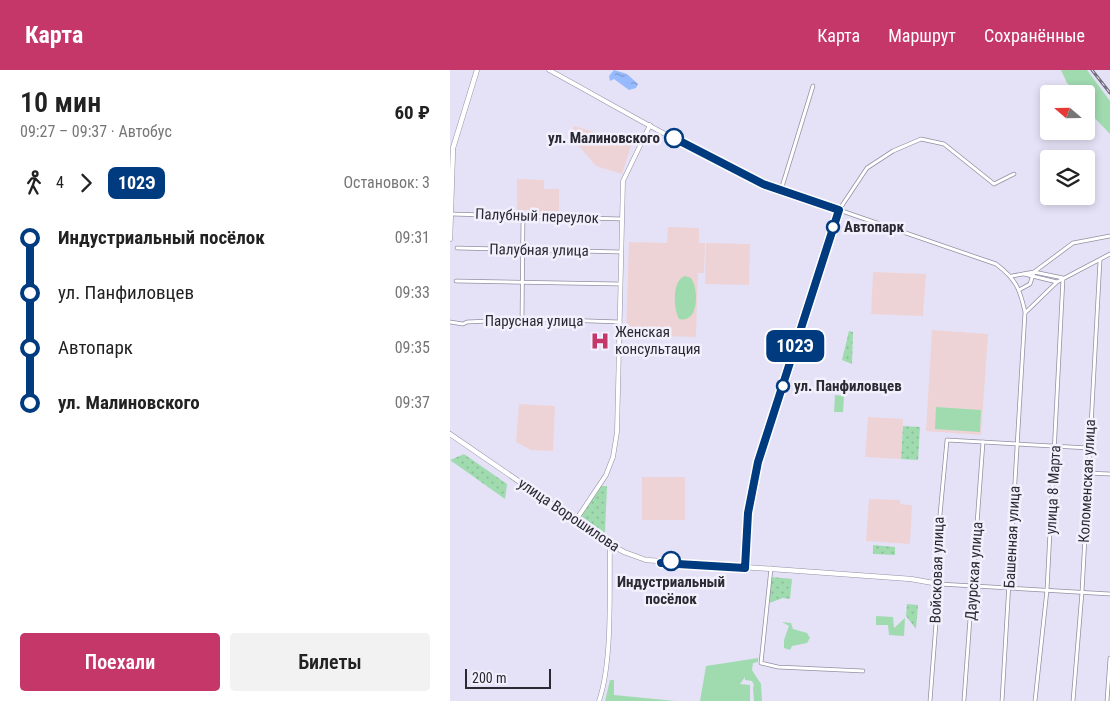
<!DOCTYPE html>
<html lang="ru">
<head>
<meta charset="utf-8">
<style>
	body { margin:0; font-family:"Roboto Condensed",sans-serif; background:#f2f2f2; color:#222; height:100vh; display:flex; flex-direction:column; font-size:19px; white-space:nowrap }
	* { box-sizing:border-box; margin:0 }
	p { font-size:16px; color:#767676 }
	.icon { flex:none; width:28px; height:28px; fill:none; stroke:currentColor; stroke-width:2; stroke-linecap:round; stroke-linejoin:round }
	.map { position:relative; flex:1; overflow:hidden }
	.sheet { display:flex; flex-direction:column; background:#fff; width:450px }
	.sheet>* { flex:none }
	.badge { padding:0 10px; border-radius:8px; font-size:18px; line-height:32px }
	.needle { width:32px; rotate:290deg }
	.controls { position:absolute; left:590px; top:15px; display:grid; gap:10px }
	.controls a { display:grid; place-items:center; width:55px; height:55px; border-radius:5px; background:#fff; box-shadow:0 2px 8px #0003; font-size:25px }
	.scale { position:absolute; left:15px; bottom:12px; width:86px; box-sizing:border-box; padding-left:5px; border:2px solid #2b2a32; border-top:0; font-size:14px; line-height:18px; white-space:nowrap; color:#2b2a32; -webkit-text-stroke:4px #f2f0fd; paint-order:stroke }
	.map>.badge { position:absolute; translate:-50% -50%; box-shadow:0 0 0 2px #fff }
	.legs { display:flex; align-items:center; gap:8px; height:55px; padding:0 20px; font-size:16px }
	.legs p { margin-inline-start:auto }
	.head { display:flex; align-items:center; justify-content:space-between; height:85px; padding:0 20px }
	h1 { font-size:28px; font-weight:600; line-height:38px }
	.primary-button { display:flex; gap:10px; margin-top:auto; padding:10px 20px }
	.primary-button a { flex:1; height:58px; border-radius:5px; background:#c43768; color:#fff; font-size:20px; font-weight:600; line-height:58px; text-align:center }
	.primary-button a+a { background:#f2f2f2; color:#222 }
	ul { padding:0 20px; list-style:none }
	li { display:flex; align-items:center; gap:18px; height:55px; font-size:19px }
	li i { display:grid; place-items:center; width:8px; height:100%; margin:0 6px; background:currentColor }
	li i::after { content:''; width:12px; height:12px; margin:-6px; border:4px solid; border-radius:50%; background:#fff }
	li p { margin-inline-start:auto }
	li:first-child i { background:linear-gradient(#0000 50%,currentColor 0) }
	li:last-child i { background:linear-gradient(currentColor 50%,#0000 0) }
	header { display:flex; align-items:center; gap:30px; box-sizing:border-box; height:70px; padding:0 25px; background:#c43768; color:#fff }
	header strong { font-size:24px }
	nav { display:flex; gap:28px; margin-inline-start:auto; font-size:18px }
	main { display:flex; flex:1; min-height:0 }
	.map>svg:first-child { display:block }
	.education { fill:#eed3d6 }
	.green { fill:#a0dbb0 }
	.park { fill:url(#park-dots) }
	.water { fill:url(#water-ripples) }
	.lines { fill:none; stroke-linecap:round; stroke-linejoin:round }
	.minor-casing { stroke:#9390a3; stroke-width:4.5 }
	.tertiary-casing { stroke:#9390a3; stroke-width:5 }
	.secondary-casing { stroke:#9390a3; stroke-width:5.5 }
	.minor { stroke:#fff; stroke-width:3 }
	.tertiary { stroke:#fff; stroke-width:4 }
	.secondary { stroke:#fff; stroke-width:4.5 }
	.rail-casing { stroke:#716f7c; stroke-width:3 }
	.rail { stroke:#f2f0fd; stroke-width:1; stroke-dasharray:4; stroke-linecap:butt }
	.line-1-casing { stroke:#fff; stroke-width:11 }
	.line-1 { stroke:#003b80; stroke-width:8 }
	.stop-1-dot { fill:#fff; stroke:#003b80; stroke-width:2.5 }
	.labels { text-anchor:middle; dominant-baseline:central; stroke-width:5; stroke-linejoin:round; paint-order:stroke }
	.stop-label { font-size:15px; font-weight:bold; fill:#2b2a32; stroke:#f2f0fd; text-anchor:start }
	.street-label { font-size:15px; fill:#2b2a32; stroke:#f2f0fd }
	.poi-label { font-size:15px; fill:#2b2a32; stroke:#f2f0fd; text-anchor:start }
</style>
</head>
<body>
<header>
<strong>Карта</strong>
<nav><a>Карта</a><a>Маршрут</a><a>Сохранённые</a></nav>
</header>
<main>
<section class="sheet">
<div class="head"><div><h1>10 мин</h1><p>09:27 – 09:37 · Автобус</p></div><b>60 ₽</b></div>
<div class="legs"><svg class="icon" aria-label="walk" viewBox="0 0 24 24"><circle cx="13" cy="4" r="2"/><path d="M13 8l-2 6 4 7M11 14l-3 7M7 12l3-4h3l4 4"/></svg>4<svg class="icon" aria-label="forward" viewBox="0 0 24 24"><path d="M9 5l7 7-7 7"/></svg><b class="badge" style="background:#003b80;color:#fff">102Э</b><p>Остановок: 3</p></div>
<ul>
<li><i style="color:#003b80"></i><b>Индустриальный посёлок</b><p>09:31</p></li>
<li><i style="color:#003b80"></i><span>ул. Панфиловцев</span><p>09:33</p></li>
<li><i style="color:#003b80"></i><span>Автопарк</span><p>09:35</p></li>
<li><i style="color:#003b80"></i><b>ул. Малиновского</b><p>09:37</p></li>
</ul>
<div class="primary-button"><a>Поехали</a><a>Билеты</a></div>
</section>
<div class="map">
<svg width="660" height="631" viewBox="0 0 660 631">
	<defs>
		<pattern id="park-dots" width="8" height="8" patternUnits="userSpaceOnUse" patternTransform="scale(1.25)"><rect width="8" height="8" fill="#a0dbb0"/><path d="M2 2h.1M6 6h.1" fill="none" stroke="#8abc98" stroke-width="1.8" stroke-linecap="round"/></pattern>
		<pattern id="water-ripples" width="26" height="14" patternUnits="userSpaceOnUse" patternTransform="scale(1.25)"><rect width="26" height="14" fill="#96bafd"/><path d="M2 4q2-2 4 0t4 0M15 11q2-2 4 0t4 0" fill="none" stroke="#7b97cd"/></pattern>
	</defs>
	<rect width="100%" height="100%" fill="#e5e2f7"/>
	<g class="education">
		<path d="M124,56L182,73L172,104L146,96L129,76L119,72Z"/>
		<path d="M67,109L94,110V119H109V145L67,144Z"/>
		<path d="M218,157L249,158V173H255L254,203H248L246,267L176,265L179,172L217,173Z"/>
		<path d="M256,173L300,174L299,215L255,214Z"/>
		<path d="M423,202L476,204L473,246L421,244Z"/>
		<path d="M482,260L538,264L531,365L476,361Z"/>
		<path d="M69,334L105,336L103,381L81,380L66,372Z"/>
		<path d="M418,347L453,349L451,389L415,387Z"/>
		<rect x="192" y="407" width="43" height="43"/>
		<path d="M419,429L450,430V434L462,435L460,474L416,471Z"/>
	</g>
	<g class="green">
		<path d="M611,0H637L660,31V64L641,44L644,37L636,30V24H629L617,13Z"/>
		<path d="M235,206L241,208C249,219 249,254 229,249C223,238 222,210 235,206Z"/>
		<path d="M385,325L394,326L393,342H384Z"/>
		<path d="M486,337L531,340L530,362L485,359Z"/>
		<path d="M426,546L443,547L444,558L455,548L454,566L439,565L438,555H426Z"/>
		<path d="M332,552L341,553L343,559L357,563L360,568L357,573L342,576L340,580L334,578V570L339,556Z"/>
		<path d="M308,588V592L303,593L302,600L311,614L312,631H304L303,618L304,615L302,611L295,610V607L290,614L300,615V631H250L256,596Z"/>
		<path d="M160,610H164V625L226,631H155Z"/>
	</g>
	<g class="park">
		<path d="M399,261L403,262L402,294L392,290Z"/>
		<path d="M453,356L470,357L468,390L451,389Z"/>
		<path d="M14,384L57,414L55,429L0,390Z"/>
		<path d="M151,416H157L155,463L131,446Z"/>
		<path d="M423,475L445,477V485L423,484Z"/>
		<path d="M322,507L342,509L340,529L333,528L319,533Z"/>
		<path d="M457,534L468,535L466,559L456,546Z"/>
	</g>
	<path class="water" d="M164,0L177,4L188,14L186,18L179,20L164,9L160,11L159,6Z"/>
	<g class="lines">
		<g class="minor-casing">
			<g id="minor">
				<path d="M331,120L363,16"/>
				<path d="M1,144L172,149"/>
				<path d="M7,178L171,182"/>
				<path d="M574,204L607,212"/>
				<path d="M562,206L584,202L623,173L660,166"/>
				<path d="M6,211L170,214"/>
				<path d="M569,220L580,214L584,202L613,208L597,520L585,631"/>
				<path d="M576,242L607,212L660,184"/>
				<path d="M72,251L73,145"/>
				<path d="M0,252L13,254L17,252L83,249L170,252"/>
				<path d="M637,403L660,404"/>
				<path d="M321,498L311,593L328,597L413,601"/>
				<path d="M489,514L660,524"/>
				<path d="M514,630L533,372"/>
				<path d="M480,631L489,514L484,509L497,370L639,378"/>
				<path d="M552,631L575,242C570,219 566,209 546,194L389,140L417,98L443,81L471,69L494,74L544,114L564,104"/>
				<path d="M623,631L632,522L650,190"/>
				<path d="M657,631L660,588"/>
			</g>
		</g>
		<g class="tertiary-casing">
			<g id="tertiary">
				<path d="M99,0C193,51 285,109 389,140L308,392L298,443L295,498"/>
				<path d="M126,450L156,405L163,387L167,362L173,111L200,55"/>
				<path d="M149,631C163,590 159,519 160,474"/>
			</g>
		</g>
		<g class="secondary-casing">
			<g id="secondary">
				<path d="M0,169L3,78L27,0"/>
				<path d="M0,364L160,474L174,482L196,490L461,509L489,514"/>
			</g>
		</g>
		<use href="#minor" class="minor"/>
		<use href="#tertiary" class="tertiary"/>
		<use href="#secondary" class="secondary"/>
		<g class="rail-casing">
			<path id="rail" d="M642,0L660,23"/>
		</g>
		<use href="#rail" class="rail"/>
	</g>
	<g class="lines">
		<g class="line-1-casing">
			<path id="line-1" d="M221,491L211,493L295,498L298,443L308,392L389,140L313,114L224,68"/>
		</g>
		<use href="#line-1" class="line-1"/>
	</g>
	<defs>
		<g id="hospital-bare" transform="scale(1.5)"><path d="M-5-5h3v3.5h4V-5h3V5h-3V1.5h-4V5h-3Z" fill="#c43768" stroke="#f2f0fd" stroke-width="2.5" paint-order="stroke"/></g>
	</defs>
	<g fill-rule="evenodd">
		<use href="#hospital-bare" x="150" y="271"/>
	</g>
	<g class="stop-1-dot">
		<circle cx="224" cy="68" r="9"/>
		<circle cx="383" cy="157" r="6"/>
		<circle cx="333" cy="316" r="6"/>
		<circle cx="221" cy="491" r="9"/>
	</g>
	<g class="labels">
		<g class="stop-label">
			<text x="210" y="68" text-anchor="end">ул. Малиновского</text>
			<text x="394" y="157">Автопарк</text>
			<text x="344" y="316">ул. Панфиловцев</text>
			<text x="221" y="512" text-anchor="middle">Индустриальный<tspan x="221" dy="17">посёлок</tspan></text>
		</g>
		<g class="street-label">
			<text transform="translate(87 146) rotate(2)">Палубный переулок</text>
			<text transform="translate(89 180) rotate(1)">Палубная улица</text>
			<text x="84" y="251">Парусная улица</text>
			<text transform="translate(637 411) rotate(-87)">Коломенская улица</text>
			<text transform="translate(603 420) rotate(-87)">улица 8 Марта</text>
			<text transform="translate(119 445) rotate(34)">улица Ворошилова</text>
			<text transform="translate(562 467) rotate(-87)">Башенная улица</text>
			<text transform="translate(487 500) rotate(-88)">Войсковая улица</text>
			<text transform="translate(524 501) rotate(-86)">Даурская улица</text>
		</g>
		<g class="poi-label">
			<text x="165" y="262">Женская<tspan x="165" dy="17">консультация</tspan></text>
		</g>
	</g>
</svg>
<div class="controls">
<a><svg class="needle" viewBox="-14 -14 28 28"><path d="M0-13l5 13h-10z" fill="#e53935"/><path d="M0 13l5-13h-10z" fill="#767676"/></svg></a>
<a><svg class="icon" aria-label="layers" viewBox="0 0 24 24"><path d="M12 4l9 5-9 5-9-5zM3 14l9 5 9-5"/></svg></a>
</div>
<div class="scale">200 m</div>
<b class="badge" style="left:345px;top:276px;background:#003b80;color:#fff">102Э</b>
</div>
</main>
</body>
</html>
